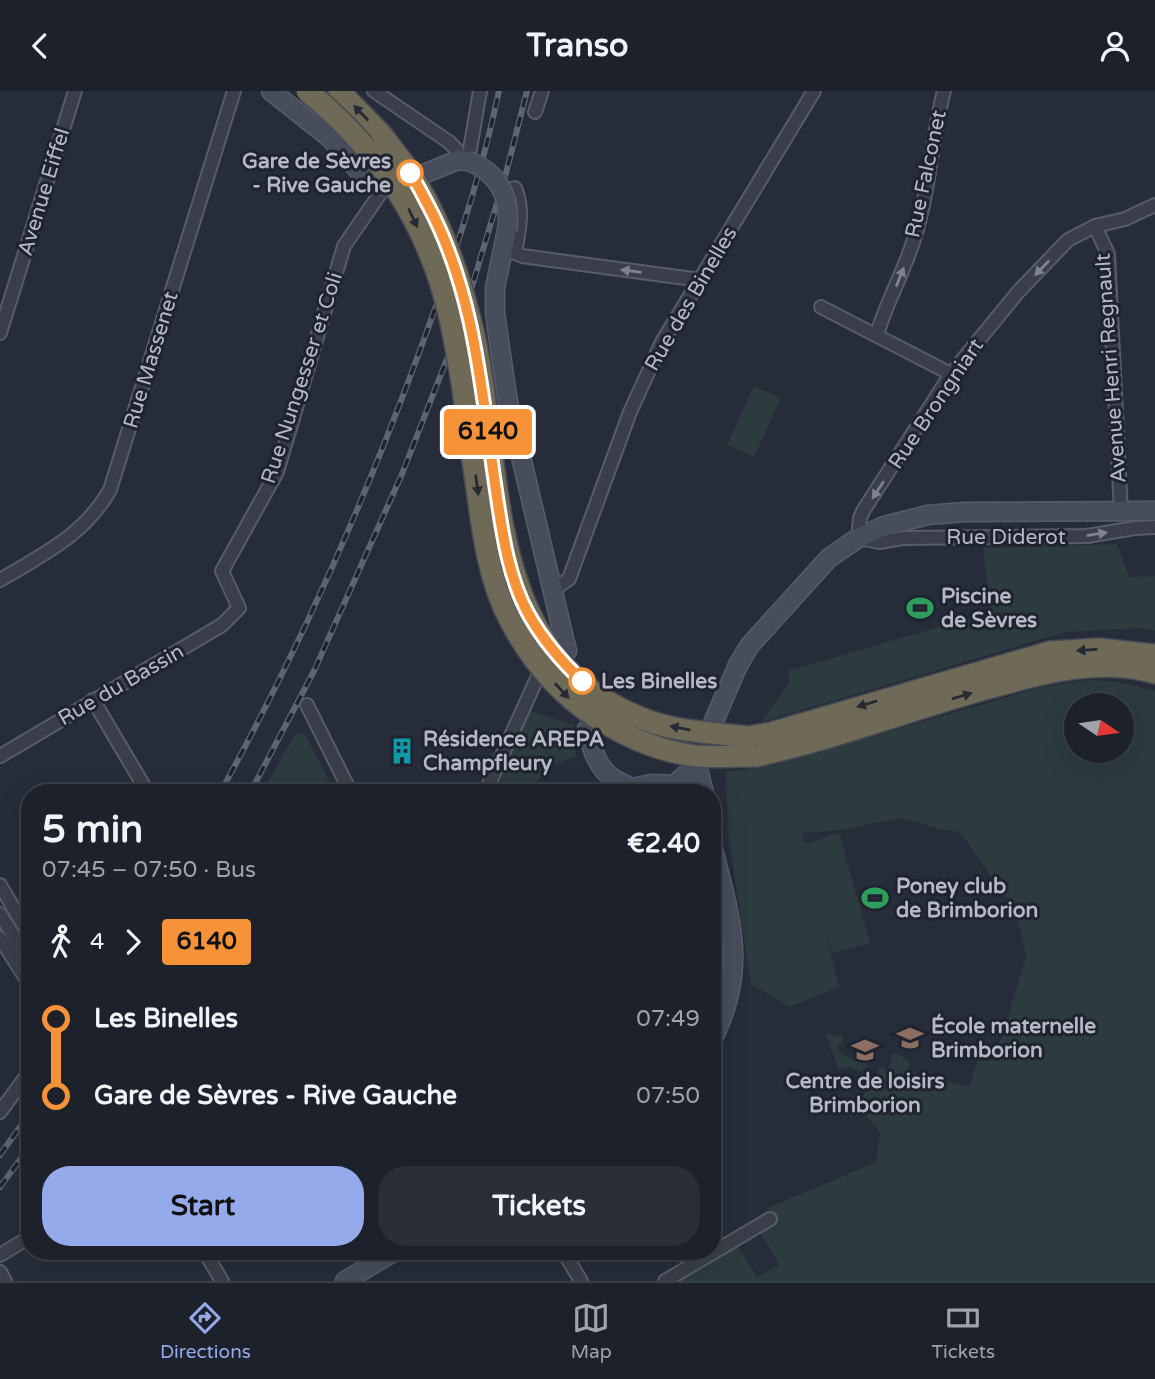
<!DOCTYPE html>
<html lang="en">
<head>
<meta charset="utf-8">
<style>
	body { margin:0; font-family:"Varela Round",sans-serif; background:#292e37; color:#f1f3f6; height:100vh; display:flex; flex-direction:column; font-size:26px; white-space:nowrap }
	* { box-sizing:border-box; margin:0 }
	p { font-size:23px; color:#a0a3a9 }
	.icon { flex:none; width:38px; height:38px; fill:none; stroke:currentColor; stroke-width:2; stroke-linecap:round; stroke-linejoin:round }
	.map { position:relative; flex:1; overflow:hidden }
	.panel { position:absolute; left:21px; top:693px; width:700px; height:476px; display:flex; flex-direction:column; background:#1c212b; border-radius:28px; box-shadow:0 7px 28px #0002,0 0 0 2px #3a3e47 }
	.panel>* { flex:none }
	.badge { padding:0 14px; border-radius:5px; font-size:24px; line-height:46px }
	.needle { width:46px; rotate:103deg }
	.controls { position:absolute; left:1064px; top:602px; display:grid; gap:14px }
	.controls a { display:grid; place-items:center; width:70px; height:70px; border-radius:50%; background:#1c212b; box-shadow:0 7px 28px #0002,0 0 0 2px #3a3e47; font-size:35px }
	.map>.badge { position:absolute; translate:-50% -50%; box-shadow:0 0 0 4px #fff }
	.legs { display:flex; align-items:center; gap:10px; height:77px; padding:0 21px; font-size:23px }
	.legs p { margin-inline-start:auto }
	.headline { display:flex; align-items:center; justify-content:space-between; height:119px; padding:0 21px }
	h1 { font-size:38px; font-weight:800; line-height:52px }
	.button { display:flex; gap:14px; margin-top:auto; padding:14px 21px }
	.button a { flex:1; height:80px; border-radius:28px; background:#95aaea; color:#111; font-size:28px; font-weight:800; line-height:80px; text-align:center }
	.button a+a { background:#292e37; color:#f1f3f6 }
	ul { padding:0 21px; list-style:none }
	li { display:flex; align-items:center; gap:24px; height:77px; font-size:26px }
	li i { display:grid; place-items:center; width:10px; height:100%; margin:0 9px; background:currentColor }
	li i::after { content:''; width:18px; height:18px; margin:-9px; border:5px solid; border-radius:50%; background:#1c212b }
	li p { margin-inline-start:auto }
	li:first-child i { background:linear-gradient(#0000 50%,currentColor 0) }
	li:last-child i { background:linear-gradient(currentColor 50%,#0000 0) }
	header { display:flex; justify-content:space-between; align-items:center; height:91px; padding:0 21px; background:#1c212b; font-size:32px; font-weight:800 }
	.tab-bar { display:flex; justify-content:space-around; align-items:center; height:98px; border-top:2px solid #3a3e47; background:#1c212b; font-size:19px; color:#a0a3a9 }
	.tab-bar a { display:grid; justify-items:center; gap:4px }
	.tab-bar .current { color:#95aaea }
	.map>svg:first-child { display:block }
	.green { fill:#2c3c3e; fill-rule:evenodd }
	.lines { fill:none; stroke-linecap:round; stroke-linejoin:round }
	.street-casing { stroke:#575c68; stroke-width:16 }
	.secondary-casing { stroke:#575c68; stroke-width:21 }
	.highway-casing { stroke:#444955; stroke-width:24 }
	.street { stroke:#393e4a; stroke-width:12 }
	.secondary { stroke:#484d5c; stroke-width:18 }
	.highway { stroke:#6f6957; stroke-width:21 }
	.rail-casing { stroke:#5e6472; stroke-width:6 }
	.rail { stroke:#1e232f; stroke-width:3.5; stroke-dasharray:10; stroke-linecap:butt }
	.secondary-bridge-casing { stroke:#575c68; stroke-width:21; stroke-linecap:butt }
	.highway-bridge-casing { stroke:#444955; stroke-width:24; stroke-linecap:butt }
	.secondary-bridge { stroke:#484d5c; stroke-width:18 }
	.highway-bridge { stroke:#6f6957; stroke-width:21 }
	.oneway { fill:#262a33 }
	.oneway2 { fill:#7d828e }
	.line-1-casing { stroke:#fff; stroke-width:16 }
	.line-1 { stroke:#f69238; stroke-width:10 }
	.stop-1-dot { fill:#fff; stroke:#f69238; stroke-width:3.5 }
	.labels { text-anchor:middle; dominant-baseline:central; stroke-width:6; stroke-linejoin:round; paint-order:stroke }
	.stop-label { font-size:21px; font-weight:bold; fill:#b5b9c5; stroke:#1e232f; text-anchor:end }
	.street-label { font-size:21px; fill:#b5b9c5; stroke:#1e232f }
	.poi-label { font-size:21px; font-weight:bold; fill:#b5b9c5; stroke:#1e232f; text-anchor:start }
</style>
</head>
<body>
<header><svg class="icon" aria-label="back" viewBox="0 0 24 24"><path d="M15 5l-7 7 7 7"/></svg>Transo<svg class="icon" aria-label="person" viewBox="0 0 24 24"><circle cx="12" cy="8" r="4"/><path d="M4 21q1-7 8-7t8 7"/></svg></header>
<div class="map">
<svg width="1155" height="1190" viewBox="0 0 1155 1190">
	<rect width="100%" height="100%" fill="#262c39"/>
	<g class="green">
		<path d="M754,295L781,307L754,366L727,354Z"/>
		<path d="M1117,453L1129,486L1155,485V540L1143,537L1066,541L761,631L789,592L788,580L990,521L983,457Z"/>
		<path d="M1088,589L1115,590L1155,600V1190H680L738,1155L757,1186L779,1174L757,1135L772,1127L768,1117L876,1071L880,1041L857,1015L880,977L888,980L894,962L909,969V980L969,996L979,965L994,970L1026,867L1021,840L1011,814L960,741L944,739L900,727L841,739L802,742L805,753L839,742L870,852L832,862L825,839L839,896L789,916L751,893L728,742L726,681L774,674L1042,596ZM1076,614H1122V660H1076Z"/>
		<path d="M530,620L574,634L576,666L549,675L528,702H495Z"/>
		<path d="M304,642L329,689L305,702H262L295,643Z"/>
		<path d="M712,809H716L724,848L720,898H712Z"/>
		<path d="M826,943L843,945L842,953L838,954V959C849,970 858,965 868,973L861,981L849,975L838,978Z"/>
	</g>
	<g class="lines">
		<g class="street-casing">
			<g id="street">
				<path d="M374,0L449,51L457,59L458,69"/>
				<path d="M535,21L542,0"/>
				<path d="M468,70L480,0"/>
				<path d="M504,102L515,97C524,118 519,140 515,162L522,165L693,188L698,191"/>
				<path d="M1155,114L1125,128L1095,135L1068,149L1018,201L951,283L863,420L860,427L858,447L879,451L903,447L1087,445L1135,437L1155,436"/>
				<path d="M1095,135L1108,163L1121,421"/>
				<path d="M821,216L951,283"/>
				<path d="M0,242L75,0"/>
				<path d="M877,243C887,210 904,181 914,148C930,99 931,49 944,0"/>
				<path d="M0,489C44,463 84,444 110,399L234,0"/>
				<path d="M553,499L569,488L630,321L662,251L814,0"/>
				<path d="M93,609L148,702"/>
				<path d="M307,614L351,702"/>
				<path d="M0,665L222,534L239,517L222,480L277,381L344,155L384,97"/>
				<path d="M485,702L544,572"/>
				<path d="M0,794L30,845"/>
				<path d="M0,823L30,872"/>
				<path d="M0,847L30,894"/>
				<path d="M0,1021L30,980"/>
				<path d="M204,1160L222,1190"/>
				<path d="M563,1160L581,1190"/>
				<path d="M0,1164L30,1146"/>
				<path d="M0,1181L5,1190"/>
				<path d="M665,1190L770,1128"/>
			</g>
		</g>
		<g class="secondary-casing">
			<g id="secondary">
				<path d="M271,0L330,47L365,87L384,97"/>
				<path d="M426,82L458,69L468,70"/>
				<path d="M507,139L495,197V222L501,264L508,311L567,560"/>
				<path d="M713,632L738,574L750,554L829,467L858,447L884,435L928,424L965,421L1155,420"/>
				<path d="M587,638C591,655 597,678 614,688C622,693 631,696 640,702"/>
				<path d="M697,674L704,702"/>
				<path d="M633,697L652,693L674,694"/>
				<path d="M670,702L674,694L697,674"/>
				<path d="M712,754C730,827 749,877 712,949"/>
				<path d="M345,1190L395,1160"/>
			</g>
		</g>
		<g class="highway-casing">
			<g id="highway">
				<path d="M339,0L382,44"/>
				<path d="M748,646L771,642L1050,561L1099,558L1155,564"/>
				<path d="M756,665C829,649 899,623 971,602C1028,586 1096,564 1155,582"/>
			</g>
		</g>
		<use href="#street" class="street"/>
		<use href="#secondary" class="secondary"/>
		<use href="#highway" class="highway"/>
		<g class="rail-casing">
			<g id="rail">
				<path d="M220,702C295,566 359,423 413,278C447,187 479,95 499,0"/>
				<path d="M250,702L314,580L402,383L461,232L506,82L527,0"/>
				<path d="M0,1064L30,1022"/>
				<path d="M0,1096L30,1055"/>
			</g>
		</g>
		<use href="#rail" class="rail"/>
		<g class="secondary-bridge-casing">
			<path id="secondary-bridge" d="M468,70C498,81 512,107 507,139"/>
		</g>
		<g class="highway-bridge-casing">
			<g id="highway-bridge">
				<path d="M307,0C377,56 427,132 448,219C462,278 468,338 477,398C483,442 489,491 511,531C531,569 558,601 594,625C626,646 659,661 697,665C716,666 736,665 756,665"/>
				<path d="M382,44C392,58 404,71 413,86C443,134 461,188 474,244C505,384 481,570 649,630C679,641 716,642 748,646"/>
			</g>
		</g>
		<use href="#secondary-bridge" class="secondary-bridge"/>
		<use href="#highway-bridge" class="highway-bridge"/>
	</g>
	<defs><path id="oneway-solid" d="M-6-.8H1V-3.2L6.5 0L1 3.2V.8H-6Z" transform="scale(1.75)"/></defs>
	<g class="oneway">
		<use href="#oneway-solid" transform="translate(361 22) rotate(-134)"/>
		<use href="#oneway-solid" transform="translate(413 127) rotate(65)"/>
		<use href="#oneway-solid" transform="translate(477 394) rotate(82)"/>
		<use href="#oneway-solid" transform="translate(1087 559) rotate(176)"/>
		<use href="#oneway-solid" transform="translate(562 600) rotate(47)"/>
		<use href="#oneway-solid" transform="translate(962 605) rotate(-16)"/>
		<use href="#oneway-solid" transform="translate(867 613) rotate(163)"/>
		<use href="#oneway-solid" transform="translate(680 637) rotate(-168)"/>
	</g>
	<g class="oneway2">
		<use href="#oneway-solid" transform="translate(1042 177) rotate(134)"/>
		<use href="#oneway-solid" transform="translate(631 180) rotate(-172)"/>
		<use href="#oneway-solid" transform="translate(900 186) rotate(-68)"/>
		<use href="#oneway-solid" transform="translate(878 399) rotate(123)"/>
		<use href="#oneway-solid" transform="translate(1097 443) rotate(-9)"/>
	</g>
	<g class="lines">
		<g class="line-1-casing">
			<path id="line-1" d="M410,82C417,92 422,103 428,114C473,198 481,293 494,386C501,431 506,483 529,524C543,549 561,570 582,590"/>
		</g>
		<use href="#line-1" class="line-1"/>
	</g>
	<defs>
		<g id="stadium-bare" transform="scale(2.1)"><path d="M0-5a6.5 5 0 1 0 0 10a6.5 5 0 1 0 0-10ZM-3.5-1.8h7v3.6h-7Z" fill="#2e9e5b" stroke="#1e232f" stroke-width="2.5" paint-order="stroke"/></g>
		<g id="building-bare" transform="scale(2.1)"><path d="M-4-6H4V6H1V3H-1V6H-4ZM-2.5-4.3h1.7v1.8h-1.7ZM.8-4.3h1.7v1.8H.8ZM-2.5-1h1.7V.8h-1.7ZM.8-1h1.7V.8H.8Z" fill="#0f9aa8" stroke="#1e232f" stroke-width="2.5" paint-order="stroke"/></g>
		<g id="school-bare" transform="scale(2.1)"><path d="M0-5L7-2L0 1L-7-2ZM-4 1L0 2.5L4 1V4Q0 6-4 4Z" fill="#8d6e63" stroke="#1e232f" stroke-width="2.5" paint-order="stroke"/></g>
	</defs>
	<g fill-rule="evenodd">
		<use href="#stadium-bare" x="920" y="517"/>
		<use href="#building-bare" x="402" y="660"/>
		<use href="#stadium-bare" x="875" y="807"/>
		<use href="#school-bare" x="910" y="947"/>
		<use href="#school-bare" x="865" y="959"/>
	</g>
	<g class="stop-1-dot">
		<circle cx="410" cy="82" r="12"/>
		<circle cx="582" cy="590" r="12"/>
	</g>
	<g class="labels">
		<g class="stop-label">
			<text x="391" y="70">Gare de Sèvres<tspan x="391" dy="24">- Rive Gauche</tspan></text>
			<text x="601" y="590" text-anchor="start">Les Binelles</text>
		</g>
		<g class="street-label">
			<text transform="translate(926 83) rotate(-78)">Rue Falconet</text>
			<text transform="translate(44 101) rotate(-73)">Avenue Eiffel</text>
			<text transform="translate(691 208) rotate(-60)">Rue des Binelles</text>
			<text transform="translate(151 269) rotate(-73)">Rue Massenet</text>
			<text transform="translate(1111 277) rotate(-94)">Avenue Henri Regnault</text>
			<text transform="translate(302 287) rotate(-72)">Rue Nungesser et Coli</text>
			<text transform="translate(936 313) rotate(-56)">Rue Brongniart</text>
			<text x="1006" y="446">Rue Diderot</text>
			<text transform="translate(121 594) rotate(-30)">Rue du Bassin</text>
		</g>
		<g class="poi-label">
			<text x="941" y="505">Piscine<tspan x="941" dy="24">de Sèvres</tspan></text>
			<text x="423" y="648">Résidence AREPA<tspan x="423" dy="24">Champfleury</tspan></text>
			<text x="896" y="795">Poney club<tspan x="896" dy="24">de Brimborion</tspan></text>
			<text x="931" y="935">École maternelle<tspan x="931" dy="24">Brimborion</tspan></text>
			<text x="865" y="990" text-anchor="middle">Centre de loisirs<tspan x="865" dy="24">Brimborion</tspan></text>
		</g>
	</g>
</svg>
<div class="controls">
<a><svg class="needle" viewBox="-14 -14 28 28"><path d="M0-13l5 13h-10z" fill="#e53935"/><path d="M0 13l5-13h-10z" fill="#a0a3a9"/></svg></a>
</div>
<b class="badge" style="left:488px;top:341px;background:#f69238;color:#111">6140</b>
<section class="panel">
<div class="headline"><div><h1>5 min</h1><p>07:45 – 07:50 · Bus</p></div><b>€2.40</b></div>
<div class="legs"><svg class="icon" aria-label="walk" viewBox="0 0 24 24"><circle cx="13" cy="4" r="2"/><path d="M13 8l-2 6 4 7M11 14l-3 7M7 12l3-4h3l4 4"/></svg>4<svg class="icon" aria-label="forward" viewBox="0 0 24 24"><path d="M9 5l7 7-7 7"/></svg><b class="badge" style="background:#f69238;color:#111">6140</b></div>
<ul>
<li><i style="color:#f69238"></i><b>Les Binelles</b><p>07:49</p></li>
<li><i style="color:#f69238"></i><b>Gare de Sèvres - Rive Gauche</b><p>07:50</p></li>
</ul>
<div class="button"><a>Start</a><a>Tickets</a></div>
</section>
</div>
<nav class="tab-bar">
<a class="current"><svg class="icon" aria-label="directions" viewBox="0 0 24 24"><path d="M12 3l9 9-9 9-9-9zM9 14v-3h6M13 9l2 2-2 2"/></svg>Directions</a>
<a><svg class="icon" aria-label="map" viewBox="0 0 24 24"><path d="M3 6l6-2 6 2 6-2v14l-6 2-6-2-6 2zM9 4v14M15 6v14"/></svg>Map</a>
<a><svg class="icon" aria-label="tickets" viewBox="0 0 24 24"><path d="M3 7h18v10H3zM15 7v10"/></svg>Tickets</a>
</nav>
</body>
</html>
